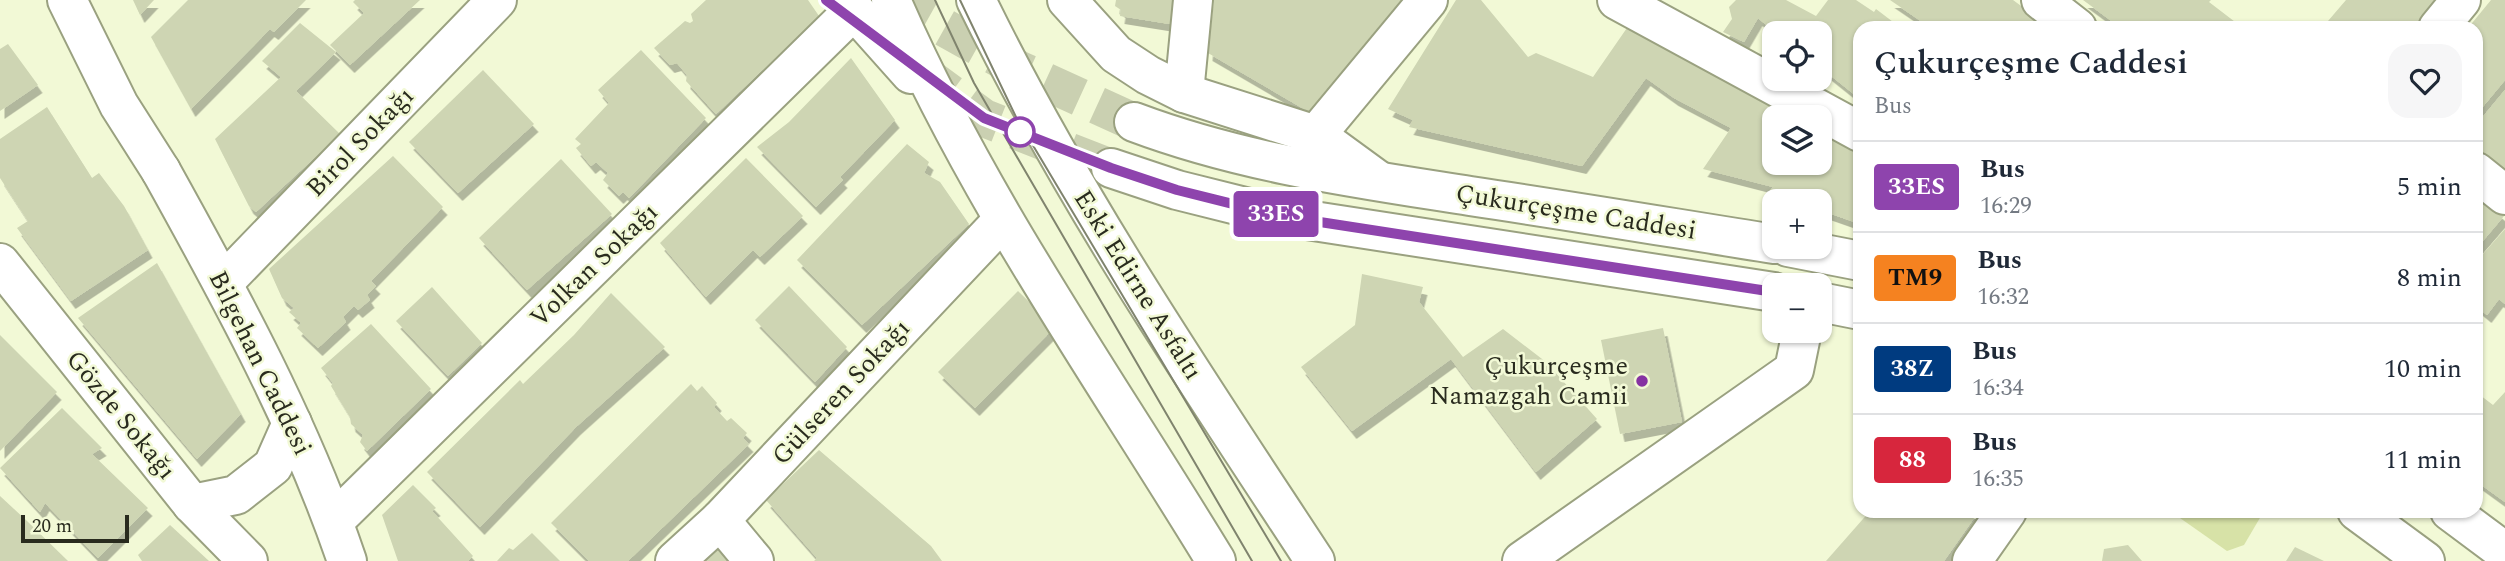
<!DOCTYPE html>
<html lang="en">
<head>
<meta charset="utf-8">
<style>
	body { margin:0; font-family:Spectral,serif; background:#f6f6f7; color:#1f2937; height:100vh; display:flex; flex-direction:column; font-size:26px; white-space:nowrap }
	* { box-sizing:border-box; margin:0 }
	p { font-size:23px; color:#747a83 }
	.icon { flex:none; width:38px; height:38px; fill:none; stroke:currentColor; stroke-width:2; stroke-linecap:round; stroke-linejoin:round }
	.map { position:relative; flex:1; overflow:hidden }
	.sheet { position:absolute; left:1853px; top:21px; width:630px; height:497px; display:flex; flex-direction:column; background:#fff; border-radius:21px; box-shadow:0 2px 5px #0004 }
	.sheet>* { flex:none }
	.badge { padding:0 14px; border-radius:5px; font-size:24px; line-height:46px }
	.tools { position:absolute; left:1762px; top:21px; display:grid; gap:14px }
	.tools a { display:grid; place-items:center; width:70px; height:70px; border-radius:14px; background:#fff; box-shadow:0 2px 5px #0004; font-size:35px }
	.scale { position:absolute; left:21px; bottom:18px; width:108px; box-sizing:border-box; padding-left:7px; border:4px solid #292b1e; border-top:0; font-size:19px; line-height:24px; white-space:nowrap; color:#292b1e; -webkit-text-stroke:5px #f2f9d6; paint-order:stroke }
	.map>.badge { position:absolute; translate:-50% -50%; box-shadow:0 0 0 4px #fff }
	.round { display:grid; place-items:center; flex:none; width:74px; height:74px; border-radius:21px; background:#f6f6f7 }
	.overview { display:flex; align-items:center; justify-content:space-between; height:119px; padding:0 21px }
	h1 { font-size:33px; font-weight:600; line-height:52px }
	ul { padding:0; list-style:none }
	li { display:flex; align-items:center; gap:21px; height:91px; padding:0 21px; border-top:2px solid #e0e1e3 }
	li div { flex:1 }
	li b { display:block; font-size:26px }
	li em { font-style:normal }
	li .badge { min-width:77px; font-weight:700; text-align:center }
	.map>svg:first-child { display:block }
	.green { fill:#d7e2a7 }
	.building { fill:#ced5b3; filter:url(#shadow) }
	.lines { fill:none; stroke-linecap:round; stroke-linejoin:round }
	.major-tunnel { stroke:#cad0b1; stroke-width:38; stroke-dasharray:38 19; stroke-linecap:butt }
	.minor-casing { stroke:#9aa180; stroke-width:42 }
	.major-casing { stroke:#9aa180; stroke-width:42 }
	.minor { stroke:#fff; stroke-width:38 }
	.major { stroke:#fff; stroke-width:38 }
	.tram { stroke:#80846e; stroke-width:2 }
	.line-casing { stroke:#fff; stroke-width:16 }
	.line { stroke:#8e44ad; stroke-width:10 }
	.stop-dot { fill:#fff; stroke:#8e44ad; stroke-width:3.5 }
	.poi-dot { fill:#8633a2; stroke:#f2f9d6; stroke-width:2.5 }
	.labels { text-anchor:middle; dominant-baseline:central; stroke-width:5; stroke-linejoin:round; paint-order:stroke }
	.street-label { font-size:26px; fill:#292b1e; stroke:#f2f9d6 }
	.poi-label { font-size:26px; fill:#292b1e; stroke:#f2f9d6; text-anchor:end }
</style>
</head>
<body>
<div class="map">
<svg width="2505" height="561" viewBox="0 0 2505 561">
	<defs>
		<filter id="shadow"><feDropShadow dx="4.5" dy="8" stdDeviation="0" flood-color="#0004"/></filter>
	</defs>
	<rect width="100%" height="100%" fill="#f2f9d6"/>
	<path class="green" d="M2170,511H2264L2244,545L2227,551Z"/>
	<g class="building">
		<path d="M133,0H154L140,15Z"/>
		<path d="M188,0H306L274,32L270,29L191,109L151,37Z"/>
		<path d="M355,0H420L350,65L330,45L364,13L353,2Z"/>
		<path d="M706,0H808L819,16L716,114L686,81L687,75L677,63L670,65L654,48L685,21L690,23L693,21L691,14Z"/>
		<path d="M1116,0H1180L1176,25L1120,16L1121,10L1115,6Z"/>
		<path d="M1214,0H1407L1316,116L1208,53Z"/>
		<path d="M1456,0H1481L1528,57L1536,53L1593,77L1629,25L1758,87L1752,96L1788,117H1774V163H1820V120L1860,139V224L1820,210V201H1798L1770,191L1773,187L1703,169L1731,128L1674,98L1646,78L1582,166L1409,127L1413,120L1388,109Z"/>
		<path d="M1736,0H1786L1816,16L1828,0H1856L1874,12L1876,9L1901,28H1860V99L1820,67V33H1774V38L1764,33L1770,28L1758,18L1744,42L1723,32L1732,19L1729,7Z"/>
		<path d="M1890,0H2013L2051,28H1931Z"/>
		<path d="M2083,0H2211L2209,2L2243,28H2121Z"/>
		<path d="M2346,0H2436L2414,28H2322Z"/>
		<path d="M2491,0H2505V80L2476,115V28H2468Z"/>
		<path d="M300,23L336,52L296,91L340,134L256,212L249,206L215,139L281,77L262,61Z"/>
		<path d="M8,44L38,85L0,111V49Z"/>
		<path d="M641,50L706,118L629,198L623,192L619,196L603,180L608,173L596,162L591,166L576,148L581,144L575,139L609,103L598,90Z"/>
		<path d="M851,58L895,120L840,177L843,180L816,207L757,147L789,122Z"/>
		<path d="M483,70L534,124L458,193L409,142Z"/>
		<path d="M2505,90V170L2476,146V125Z"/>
		<path d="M47,107L92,178L99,173L124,206L148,250L71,301L17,228L28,221L0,178V139Z"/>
		<path d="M907,144L929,162L924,173L940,182L969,224L862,325L797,260Z"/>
		<path d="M393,156L443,207L371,281L376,286L367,295L370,300L358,310L354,306L343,317L346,322L318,348L297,328L301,323L289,312L294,308L282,298L269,269Z"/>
		<path d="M746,158L803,216L760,257L753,250L706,297L660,243Z"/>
		<path d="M561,159L612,214L527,290L479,238Z"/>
		<path d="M2476,192L2504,216L2476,249Z"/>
		<path d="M2505,229V304L2499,299L2487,315L2476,306V262Z"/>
		<path d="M157,263L241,414L197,459L78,318Z"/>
		<path d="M1362,274L1423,287L1419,302L1463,357L1503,329L1546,362L1597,419L1536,472L1451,359L1352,431L1301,367L1355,325Z"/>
		<path d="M789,286L847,347L815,382L755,320Z"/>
		<path d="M432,287L482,343L448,376L396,321Z"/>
		<path d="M1018,291L1055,327L975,408L938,372Z"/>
		<path d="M611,293L665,347L576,427L480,527L427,472L520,380L523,384L574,335Z"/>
		<path d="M371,324L431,389L367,451L360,442L363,435L351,424L350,417L331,386L333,383L321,368Z"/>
		<path d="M1663,328L1682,422L1620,434L1601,340Z"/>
		<path d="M0,335L57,392L0,451Z"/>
		<path d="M691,384L697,391L702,386L717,403L714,407L727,421L731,418L747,433L743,438L749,444L628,561H589L551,523Z"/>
		<path d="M2476,392L2493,405L2505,392V502L2476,481Z"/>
		<path d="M62,408L102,448L92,454L148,508L98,558L45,503L40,512L0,468Z"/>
		<path d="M819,450L931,546L942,561H814L817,558L766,500Z"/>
		<path d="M413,485L436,508L432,511L473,556L468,561H398L382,515Z"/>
		<path d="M0,496L27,521L68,561H0Z"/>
		<path d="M1870,511H1979L1944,561H1826Z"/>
		<path d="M170,525L209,561H142L138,555Z"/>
		<path d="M532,533L560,561H497L509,548L513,550Z"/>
		<path d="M728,540L744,561H703Z"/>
		<path d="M2128,545L2142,561H2102L2104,549Z"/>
		<path d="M2295,547L2324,561H2286Z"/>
	</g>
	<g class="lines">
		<g class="major-tunnel">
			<path d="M895,0L1020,70L1134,122"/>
			<path d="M920,71L984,118L1111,168"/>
		</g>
		<g class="minor-casing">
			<g id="minor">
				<path d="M1617,0L1860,132"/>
				<path d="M2041,0L2077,28"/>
				<path d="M2438,28L2461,0"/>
				<path d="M1184,93L1193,0"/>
				<path d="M1316,135L1428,0"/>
				<path d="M161,171C231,297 301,425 347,561"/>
				<path d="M2476,172L2505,195"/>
				<path d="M0,263L192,504L248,561"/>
				<path d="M223,283L497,0"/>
				<path d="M192,504L236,495L273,466L292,423"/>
				<path d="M720,520L754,561"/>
				<path d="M334,521L854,10"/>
				<path d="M675,561L720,520L1003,220"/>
				<path d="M1522,561L1794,370L1802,331"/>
			</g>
		</g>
		<g class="major-casing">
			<g id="major">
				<path d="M67,0L119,105L161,171"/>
				<path d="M845,0L911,74"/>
				<path d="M891,0C977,199 1104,377 1216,561"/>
				<path d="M976,0C1072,197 1195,378 1315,561"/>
				<path d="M1067,0L1116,54L1148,75L1184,93L1316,135L1379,181"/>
				<path d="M1134,122C1243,163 1355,178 1470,196C1572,211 1673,228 1774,244"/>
				<path d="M1111,168L1177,190L1281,216L1774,292"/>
				<path d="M1788,247L1860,261"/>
				<path d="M1820,302L1860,310"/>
				<path d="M2357,511L2425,561"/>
				<path d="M2450,511L2505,552"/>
				<path d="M1972,561L2007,511"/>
			</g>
		</g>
		<use href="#minor" class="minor"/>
		<use href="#major" class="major"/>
		<g class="tram">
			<path d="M935,0L974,83L1252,561"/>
			<path d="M960,0L1016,117L1281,561"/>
		</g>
	</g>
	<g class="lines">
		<g class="line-casing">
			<path id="line" d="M826,0L984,118L1111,168L1177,190L1281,216L1774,292"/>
		</g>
		<use href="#line" class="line"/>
	</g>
	<circle class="stop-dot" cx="1020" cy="132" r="14"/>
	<circle class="poi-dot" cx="1642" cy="381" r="7"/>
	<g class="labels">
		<g class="street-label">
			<text transform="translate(360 142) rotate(-46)">Birol Sokağı</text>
			<text transform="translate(1576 212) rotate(9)">Çukurçeşme Caddesi</text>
			<text transform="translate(594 265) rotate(-44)">Volkan Sokağı</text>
			<text transform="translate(1138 285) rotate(58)">Eski Edirne Asfaltı</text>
			<text transform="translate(260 363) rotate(64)">Bilgehan Caddesi</text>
			<text transform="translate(841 392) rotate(-47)">Gülseren Sokağı</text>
			<text transform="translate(121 415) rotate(51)">Gözde Sokağı</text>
		</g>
		<g class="poi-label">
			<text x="1628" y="366">Çukurçeşme<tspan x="1628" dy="30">Namazgah Camii</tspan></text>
		</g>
	</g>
</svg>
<div class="tools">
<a><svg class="icon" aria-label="locate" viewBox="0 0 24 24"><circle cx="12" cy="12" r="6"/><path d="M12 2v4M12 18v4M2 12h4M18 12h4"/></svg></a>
<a><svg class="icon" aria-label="layers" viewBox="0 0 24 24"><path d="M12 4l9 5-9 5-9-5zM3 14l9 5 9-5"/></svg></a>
<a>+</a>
<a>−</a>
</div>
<div class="scale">20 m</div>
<b class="badge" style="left:1276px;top:214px;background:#8e44ad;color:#fff">33ES</b>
<section class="sheet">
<div class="overview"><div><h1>Çukurçeşme Caddesi</h1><p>Bus</p></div><a class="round"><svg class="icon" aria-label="heart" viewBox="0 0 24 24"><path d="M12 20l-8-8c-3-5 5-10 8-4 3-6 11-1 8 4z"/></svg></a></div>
<ul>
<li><span class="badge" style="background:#8e44ad;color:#fff">33ES</span><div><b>Bus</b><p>16:29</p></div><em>5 min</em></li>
<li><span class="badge" style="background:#f58220;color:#111">TM9</span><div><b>Bus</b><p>16:32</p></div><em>8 min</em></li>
<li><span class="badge" style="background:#003b80;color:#fff">38Z</span><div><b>Bus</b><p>16:34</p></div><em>10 min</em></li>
<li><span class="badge" style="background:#d7263d;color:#fff">88</span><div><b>Bus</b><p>16:35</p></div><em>11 min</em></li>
</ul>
</section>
</div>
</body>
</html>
